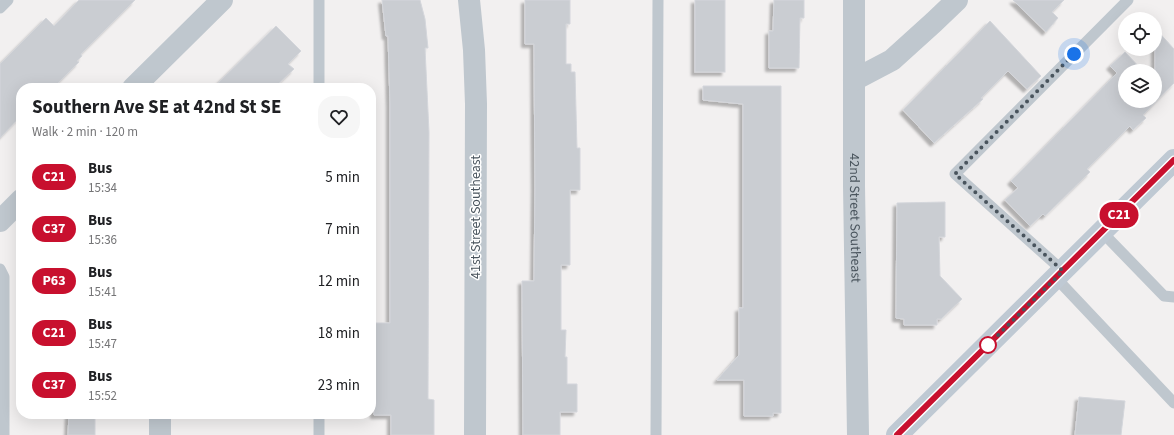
<!DOCTYPE html>
<html lang="en">
<head>
<meta charset="utf-8">
<style>
	body { margin:0; font-family:"Source Sans 3",sans-serif; background:#f6f6f6; color:#202124; height:100vh; display:flex; flex-direction:column; font-size:15px; white-space:nowrap }
	* { box-sizing:border-box; margin:0 }
	p { font-size:13px; color:#757577 }
	.icon { flex:none; width:22px; height:22px; fill:none; stroke:currentColor; stroke-width:2; stroke-linecap:round; stroke-linejoin:round }
	.map { position:relative; flex:1; overflow:hidden }
	.sheet { position:absolute; left:16px; top:83px; width:360px; height:336px; display:flex; flex-direction:column; background:#fff; border-radius:16px; box-shadow:0 4px 16px #0002 }
	.sheet>* { flex:none }
	.badge { padding:0 8px; border-radius:13px; font-size:14px; line-height:26px }
	.controls { position:absolute; left:1118px; top:12px; display:grid; gap:8px }
	.controls a { display:grid; place-items:center; width:44px; height:44px; border-radius:50%; background:#fff; box-shadow:0 4px 16px #0002; font-size:20px }
	.you { position:absolute; width:20px; height:20px; margin:-10px; border:3px solid #fff; border-radius:50%; background:#1a73e8; box-shadow:0 0 0 6px #1a73e833 }
	.map>.badge { position:absolute; translate:-50% -50%; box-shadow:0 0 0 2px #fff }
	.round { display:grid; place-items:center; flex:none; width:42px; height:42px; border-radius:16px; background:#f6f6f6 }
	.headline { display:flex; align-items:center; justify-content:space-between; height:68px; padding:0 16px }
	h1 { font-size:19px; font-weight:700; line-height:30px }
	ul { padding:0; list-style:none }
	li { display:flex; align-items:center; gap:12px; height:52px; padding:0 16px }
	li div { flex:1 }
	li b { display:block; font-size:15px }
	li em { font-style:normal }
	li .badge { min-width:44px; font-weight:700; text-align:center }
	.map>svg:first-child { display:block }
	.building { fill:#cacdd2; stroke:#d4d6db; filter:url(#shadow) }
	.lines { fill:none; stroke-linecap:round; stroke-linejoin:round }
	.lane { stroke:#bfc7ce; stroke-width:11 }
	.street { stroke:#bfc7ce; stroke-width:22 }
	.secondary { stroke:#bfc9d3; stroke-width:22 }
	.line-casing { stroke:#fff; stroke-width:9 }
	.line { stroke:#c8102e; stroke-width:6 }
	.walk { stroke:#49545d; stroke-width:4; stroke-dasharray:0 7.2 }
	.stop-dot { fill:#fff; stroke:#c8102e; stroke-width:2 }
	.labels { text-anchor:middle; dominant-baseline:central; stroke-width:3; stroke-linejoin:round; paint-order:stroke }
	.street-label { font-size:14px; fill:#49545d; stroke:#fff }
</style>
</head>
<body>
<div class="map">
<svg width="1174" height="435" viewBox="0 0 1174 435">
	<defs>
		<filter id="shadow"><feDropShadow dx="-3.5" dy="3.5" stdDeviation="1" flood-color="#0004"/></filter>
	</defs>
	<rect width="100%" height="100%" fill="#f2f0f0"/>
	<g class="building">
		<path d="M79,0H135L81,54L82,56L77,61L79,62L53,88H21V116L0,138V64L46,18L54,26Z"/>
		<path d="M382,0H420L425,19L428,48H425L429,132L428,399L434,400V435H391V415H374L373,369H375V323H390V103L388,36H386Z"/>
		<path d="M525,0H570V24H566V64H571V72H575L577,148H580V190H570V265H561V330H566L565,357H567V384H577V412H560V435H523L522,281H534L535,188L534,44H525Z"/>
		<rect x="695" y="0" width="30" height="72"/>
		<path d="M774,0H804V18H800L799,68H769V31H773Z"/>
		<path d="M1013,0H1064L1052,12L1058,18L1046,32Z"/>
		<path d="M990,21L1041,76L1027,89L1008,71L981,98L983,99L934,143L903,110Z"/>
		<path d="M276,26L301,51L288,64L294,69L274,88H213Z"/>
		<path d="M1155,28L1174,49V83L1143,115L1146,118L1133,130L1130,126L1087,169L1090,172L1045,216L1043,214L1030,226L1005,200L1018,188L1011,181L1117,73L1110,66L1125,52L1143,71H1125V101H1155Z"/>
		<path d="M703,86H781V413H773V416H744V380H717L739,355V308H743V104L703,100Z"/>
		<path d="M945,202V237H939L940,276L962,299L941,319H937V325H904V319L896,318L897,203Z"/>
		<path d="M1079,397L1125,401L1121,435H1075Z"/>
		<path d="M69,414H95V435H68Z"/>
	</g>
	<g class="lines">
		<g class="lane">
			<path d="M319,0V88"/>
			<path d="M0,8L8,0"/>
			<path d="M1102,232L1164,296L1174,297"/>
			<path d="M0,269L4,277V435"/>
			<path d="M1063,271L955,174L1128,0"/>
			<path d="M1056,278L1174,403"/>
			<path d="M319,435V414"/>
			<path d="M656,435L658,0"/>
		</g>
		<g class="street">
			<path d="M469,0L474,50L476,104L475,435"/>
			<path id="s1" d="M854,0V186L858,435"/>
			<path d="M854,80L892,60L934,22L957,0"/>
			<path d="M133,88L222,0"/>
			<path d="M0,221L21,200"/>
			<path d="M160,414V435"/>
		</g>
		<path class="secondary" d="M897,435L1174,160"/>
	</g>
	<g class="lines">
		<g class="line-casing">
			<path id="line" d="M897,435L1174,160"/>
		</g>
		<use href="#line" class="line"/>
		<path class="walk" d="M988,345L1063,271L955,174L1074,54"/>
	</g>
	<circle class="stop-dot" cx="988" cy="345" r="8"/>
	<g class="labels">
		<g class="street-label">
			<text transform="translate(476 217) rotate(-90)">41st Street Southeast</text>
			<text stroke="none"><textPath href="#s1" startOffset="218">42nd Street Southeast</textPath></text>
		</g>
	</g>
</svg>
<div class="controls">
<a><svg class="icon" aria-label="locate" viewBox="0 0 24 24"><circle cx="12" cy="12" r="6"/><path d="M12 2v4M12 18v4M2 12h4M18 12h4"/></svg></a>
<a><svg class="icon" aria-label="layers" viewBox="0 0 24 24"><path d="M12 4l9 5-9 5-9-5zM3 14l9 5 9-5"/></svg></a>
</div>
<div class="you" style="left:1074px;top:54px"></div>
<b class="badge" style="left:1119px;top:215px;background:#c8102e;color:#fff">C21</b>
<section class="sheet">
<div class="headline"><div><h1>Southern Ave SE at 42nd St SE</h1><p>Walk · 2 min · 120 m</p></div><a class="round"><svg class="icon" aria-label="heart" viewBox="0 0 24 24"><path d="M12 20l-8-8c-3-5 5-10 8-4 3-6 11-1 8 4z"/></svg></a></div>
<ul>
<li><span class="badge" style="background:#c8102e;color:#fff">C21</span><div><b>Bus</b><p>15:34</p></div><em>5 min</em></li>
<li><span class="badge" style="background:#c8102e;color:#fff">C37</span><div><b>Bus</b><p>15:36</p></div><em>7 min</em></li>
<li><span class="badge" style="background:#c8102e;color:#fff">P63</span><div><b>Bus</b><p>15:41</p></div><em>12 min</em></li>
<li><span class="badge" style="background:#c8102e;color:#fff">C21</span><div><b>Bus</b><p>15:47</p></div><em>18 min</em></li>
<li><span class="badge" style="background:#c8102e;color:#fff">C37</span><div><b>Bus</b><p>15:52</p></div><em>23 min</em></li>
</ul>
</section>
</div>
</body>
</html>
